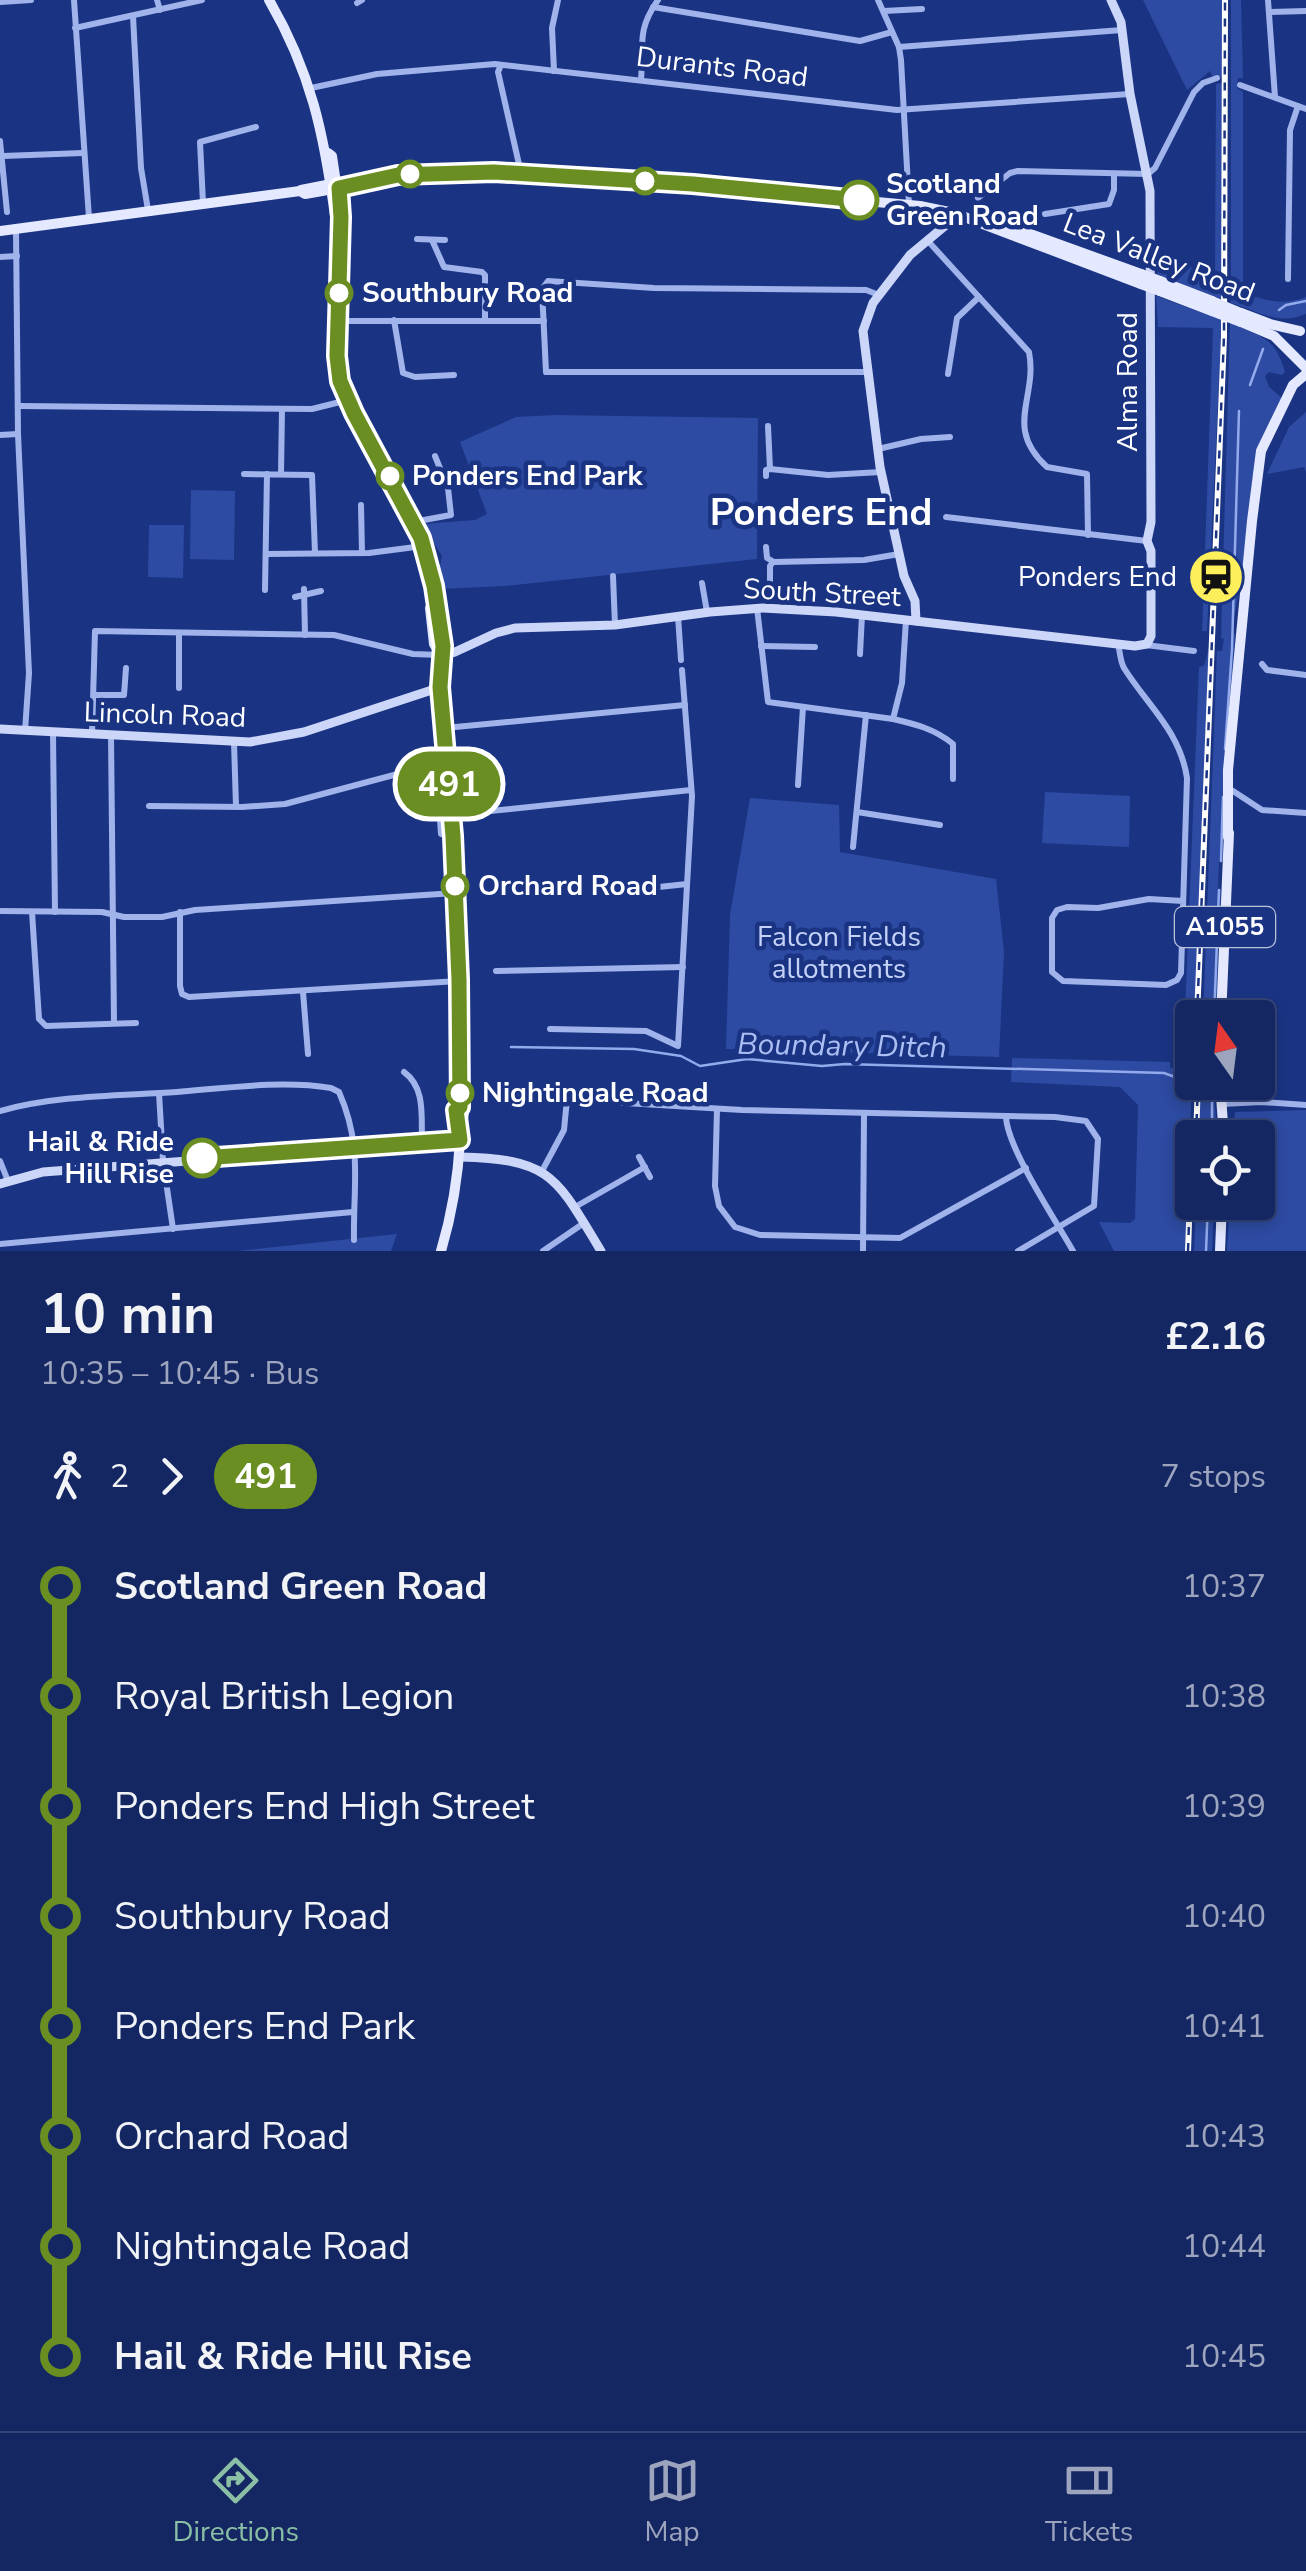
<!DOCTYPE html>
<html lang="en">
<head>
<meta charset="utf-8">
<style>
	body { margin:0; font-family:"Nunito Sans",sans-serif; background:#1d2f68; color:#f1f3f6; height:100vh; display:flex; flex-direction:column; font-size:38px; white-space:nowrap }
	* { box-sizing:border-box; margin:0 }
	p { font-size:32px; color:#9da5be }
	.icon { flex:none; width:55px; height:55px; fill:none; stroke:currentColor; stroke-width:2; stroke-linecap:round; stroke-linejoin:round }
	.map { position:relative; height:1251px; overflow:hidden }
	.side { display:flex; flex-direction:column; background:#142762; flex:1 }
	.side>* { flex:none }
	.badge { padding:0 20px; border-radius:32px; font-size:35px; line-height:65px }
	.needle { width:65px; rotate:346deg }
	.tools { position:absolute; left:1175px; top:1000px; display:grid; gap:20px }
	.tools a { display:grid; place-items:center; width:100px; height:100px; border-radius:10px; background:#142762; box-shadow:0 5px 15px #0003,0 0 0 2px #347; font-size:50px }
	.map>.badge { position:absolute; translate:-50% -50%; box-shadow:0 0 0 5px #fff }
	.legs { display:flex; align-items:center; gap:15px; height:110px; padding:0 40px; font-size:32px }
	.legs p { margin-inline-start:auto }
	.headline { display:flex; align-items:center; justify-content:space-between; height:170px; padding:0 40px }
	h1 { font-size:55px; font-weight:700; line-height:75px }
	ul { padding:0 40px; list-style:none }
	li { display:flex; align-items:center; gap:35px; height:110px; font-size:38px }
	li i { display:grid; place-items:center; width:15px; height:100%; margin:0 12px; background:currentColor }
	li i::after { content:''; width:25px; height:25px; margin:-12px; border:8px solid; border-radius:50%; background:#142762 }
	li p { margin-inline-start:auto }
	li:first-child i { background:linear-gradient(#0000 50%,currentColor 0) }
	li:last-child i { background:linear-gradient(currentColor 50%,#0000 0) }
	.tabs { display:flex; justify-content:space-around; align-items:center; height:140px; border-top:2px solid #347; background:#142762; font-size:28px; color:#9da5be }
	.tabs a { display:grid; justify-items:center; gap:5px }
	.tabs .active { color:#8abfa5 }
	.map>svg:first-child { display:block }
	.green { fill:#2d4ba2 }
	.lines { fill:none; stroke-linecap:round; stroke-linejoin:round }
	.stream { stroke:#93abed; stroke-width:2.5 }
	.street { stroke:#a0b3eb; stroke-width:6 }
	.secondary { stroke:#ccd6f8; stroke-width:9 }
	.primary { stroke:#e4e9ff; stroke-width:10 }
	.rail-casing { stroke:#fff; stroke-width:6 }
	.rail { stroke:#1a3483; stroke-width:2.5; stroke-dasharray:8; stroke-linecap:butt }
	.primary-bridge { stroke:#e4e9ff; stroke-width:10 }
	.line-1-casing { stroke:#fff; stroke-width:22 }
	.line-1 { stroke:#6b8e23; stroke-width:15 }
	.stop-1-dot { fill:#fff; stroke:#6b8e23; stroke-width:5 }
	.labels { text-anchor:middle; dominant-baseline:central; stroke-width:9; stroke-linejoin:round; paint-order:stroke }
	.shield { fill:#1a3483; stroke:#bac2da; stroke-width:2.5 }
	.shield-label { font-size:25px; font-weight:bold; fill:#fff }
	.street-label { font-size:28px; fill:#fff; stroke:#1a3483 }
	.stop-label { font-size:28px; font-weight:bold; fill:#fff; stroke:#1a3483; text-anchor:start }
	.poi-label { font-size:28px; fill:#fff; stroke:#1a3483; text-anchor:end }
	.park-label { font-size:28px; fill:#c5d2f8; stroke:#1a3483 }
	.water-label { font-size:30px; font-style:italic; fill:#abbef3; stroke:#1a3483 }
	.district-label { font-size:38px; font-weight:bold; fill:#fff; stroke:#1a3483 }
</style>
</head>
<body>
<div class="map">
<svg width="1306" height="1251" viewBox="0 0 1306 1251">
	<rect width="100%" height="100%" fill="#1a3483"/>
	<g class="green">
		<path d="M1143,0H1224L1223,300L1157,274L1161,265L1215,269L1216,84L1222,83V77L1212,76L1210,71L1187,90Z"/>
		<path d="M1231,0H1241L1243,78H1238L1237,88L1243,92V292C1265,301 1283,306 1306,297V314C1278,326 1258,311 1231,303Z"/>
		<path d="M1156,296L1222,320L1207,631H1202V634L1213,328L1158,327Z"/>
		<path d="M1230,322C1260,337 1275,336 1285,372L1282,375L1269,372L1265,376L1269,387L1282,398L1259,453L1252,480L1242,576L1231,633L1235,634L1222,861L1219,862L1218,889L1221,890L1216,1017L1203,1018L1217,651H1222L1224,639L1221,638Z"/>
		<path d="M1306,412V472L1304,467L1267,474L1289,427Z"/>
		<path d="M554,415L758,418L757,559L505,586L441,589L438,576L442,556L422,524L475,520L487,514L460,442L516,417Z"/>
		<path d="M191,490L235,491L234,560L190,559Z"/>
		<path d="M149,525H184L183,578L148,577Z"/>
		<path d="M1210,644L1185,1251H1114L1099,1222L1130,1223L1135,1219L1138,1105L1120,1087L1011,1082L1012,1058L1170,1062V1068H1179L1183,1062L1199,667L1204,666Z"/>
		<path d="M1045,792L1130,796L1129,847L1042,843Z"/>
		<path d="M750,798L839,805L840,852L996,879L1004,951L999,1057L726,1049L730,915Z"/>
		<path d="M1201,1082L1213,1083L1216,1119L1213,1120L1216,1137H1198Z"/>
		<path d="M1306,1110V1251H1227L1230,1203L1258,1202V1138L1233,1137L1235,1112Z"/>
		<path d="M1196,1203H1214L1212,1251H1194Z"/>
		<path d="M397,1234L391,1251H238Z"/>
	</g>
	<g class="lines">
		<g class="stream">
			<path d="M1279,310L1286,305L1306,301"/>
			<path d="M1250,385L1263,349"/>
			<path d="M1225,749L1232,649L1239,411"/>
			<path d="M1221,861L1223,797"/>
			<path d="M1214,1018L1219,890"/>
			<path d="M511,1047L634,1049L681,1056L700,1066L747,1059L822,1066L845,1064L1164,1073L1175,1077"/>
			<path d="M1212,1082V1138"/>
			<path d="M1206,1251L1208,1202"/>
		</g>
		<g class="street">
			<path d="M74,0L89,218"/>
			<path d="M157,0L160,10"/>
			<path d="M878,0L899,47L901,60L909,204"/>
			<path d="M1268,0L1275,97"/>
			<path d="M0,2L31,0"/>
			<path d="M357,3L362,0"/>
			<path d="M653,7L860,41L892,32"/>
			<path d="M884,11L922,9"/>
			<path d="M1269,12L1306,11"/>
			<path d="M133,16L141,168L148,210"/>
			<path d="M75,28L202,0"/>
			<path d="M899,47L1122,30"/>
			<path d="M501,65L498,72L521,173"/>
			<path d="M554,71L552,28L558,0"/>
			<path d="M641,80C644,45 636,31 658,0"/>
			<path d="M1240,85L1306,109"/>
			<path d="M311,88L377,74L495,64L897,110L1130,94"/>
			<path d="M0,141L7,212"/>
			<path d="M3,156L83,153"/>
			<path d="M978,198L1010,173L1018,171L1148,174L1155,168L1194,92L1203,83L1217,78"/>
			<path d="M203,203L200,142L256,127"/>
			<path d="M1045,214L1109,204L1114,190V175"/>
			<path d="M16,229L18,434L29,673L25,731"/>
			<path d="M417,239L445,240"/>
			<path d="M432,240L444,267L482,272L485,275V320"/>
			<path d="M928,241L1029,352C1038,398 1003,427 1047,467L1087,474L1088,535"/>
			<path d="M0,257L17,256"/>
			<path d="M1288,279L1290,130L1298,106"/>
			<path d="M394,320L403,373L415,377L454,375"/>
			<path d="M339,321H544"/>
			<path d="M867,372H546L542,289L548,281L654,288L866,290L879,295"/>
			<path d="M948,374L957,318L979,297"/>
			<path d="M20,406L312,409L348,400"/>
			<path d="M768,426L770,469"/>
			<path d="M0,435L18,434"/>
			<path d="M878,449L921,439L950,437"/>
			<path d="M244,474L312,475L315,553"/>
			<path d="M281,474L282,409"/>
			<path d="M766,476V470L770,469L828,475L881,472"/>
			<path d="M361,505L362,553"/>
			<path d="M946,517L1147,541"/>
			<path d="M413,522L451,515L448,488L435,456"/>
			<path d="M766,547L767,558L774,562L864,560L899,554"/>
			<path d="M266,554L369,553L423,546"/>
			<path d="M613,576L615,625"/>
			<path d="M702,583L707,612"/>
			<path d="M304,589L305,635"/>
			<path d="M265,590L267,474"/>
			<path d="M770,595V566L773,562"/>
			<path d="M295,597L321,591"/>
			<path d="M757,608L768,702L893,719L902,683L906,620"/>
			<path d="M678,616L681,660"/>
			<path d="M179,634V688"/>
			<path d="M1118,644C1120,651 1120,661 1124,668C1147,705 1180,731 1187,778L1181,973L1177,980L1166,985L1063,981L1052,972V918L1057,910L1067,907L1098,908L1149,899L1183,901"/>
			<path d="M1146,645L1194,651"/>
			<path d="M761,646L815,647"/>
			<path d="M860,654L862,615"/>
			<path d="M1262,664L1267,670L1306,675"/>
			<path d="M94,695H124L126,668"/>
			<path d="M893,719C915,724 935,729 953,744V779"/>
			<path d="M445,728L685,705"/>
			<path d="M53,733L55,912"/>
			<path d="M92,734L95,631L334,635L413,654L440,655"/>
			<path d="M111,735L114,1023"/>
			<path d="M234,742L236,806"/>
			<path d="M798,785L803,707"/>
			<path d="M1233,791L1262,810L1306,813"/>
			<path d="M451,802L439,804L441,834L452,836"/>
			<path d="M149,806L242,807L285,804L446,761"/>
			<path d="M857,812L940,825"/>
			<path d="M452,815L691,790"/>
			<path d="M853,847L866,715"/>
			<path d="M593,894L687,884"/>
			<path d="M0,911L102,912L124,917H162L195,910L455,893"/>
			<path d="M32,912L39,1019L46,1026L136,1023"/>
			<path d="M180,912V986L182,994L189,997L459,981"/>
			<path d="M496,971L683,967"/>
			<path d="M303,992L308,1054"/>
			<path d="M550,1029L646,1031L678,1046L692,796L682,670"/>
			<path d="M404,1072C426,1088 421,1117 422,1142"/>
			<path d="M159,1093L163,1161L173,1229"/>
			<path d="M508,1096L742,1110L1055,1117L1086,1121L1098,1139L1094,1206L1018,1251"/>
			<path d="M1222,1104L1261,1102L1306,1105"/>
			<path d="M717,1109L715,1186L719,1206L735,1227L760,1235L900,1238L1026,1168"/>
			<path d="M0,1111C57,1095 118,1096 177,1092C226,1088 282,1080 331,1088L339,1092C363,1147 353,1183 354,1240"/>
			<path d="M1006,1116C1006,1146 1056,1221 1073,1251"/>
			<path d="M639,1157L650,1177"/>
			<path d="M0,1161L8,1181"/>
			<path d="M542,1171L564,1130L567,1099"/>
			<path d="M575,1207L645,1167"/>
			<path d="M0,1244L353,1212"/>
			<path d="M543,1251L584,1223"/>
			<path d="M863,1251L864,1114"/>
		</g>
		<g class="secondary">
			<path d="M916,621L915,601L904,576L880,467L863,331L873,303L910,255L958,215"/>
			<path d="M441,655L455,652L496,633L515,628L615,625L710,612L763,608L836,612L1135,646L1147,644L1151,636V551L1147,541L1151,522L1150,191L1130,94L1121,22L1111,0"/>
			<path d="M0,729L250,742L304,732L441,687"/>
			<path d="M460,1157C552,1159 556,1177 601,1251"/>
			<path d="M0,1184L43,1172L460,1140"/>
		</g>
		<g class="primary">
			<path d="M269,0C311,72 324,134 335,216"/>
			<path d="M328,153L332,156L341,217L338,374L354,413L421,538L434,586L443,646L441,687L453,841L459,981L460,1107L456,1110V1128L460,1133"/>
			<path d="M301,190L362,178"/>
			<path d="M975,214L1141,274"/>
			<path d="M0,231L300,191L305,194L322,191L398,175L494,172L693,185L920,206L954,213L1141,284"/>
			<path d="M1160,281L1212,301"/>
			<path d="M1160,291L1212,311"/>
			<path d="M1241,313L1270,324L1300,331"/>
			<path d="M1241,322L1274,336L1306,368"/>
			<path d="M430,608L434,644L441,655"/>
			<path d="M1228,837V770L1252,521L1261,451L1293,385L1306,374"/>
			<path d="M1221,1018L1229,833"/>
			<path d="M1220,1082L1224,1138"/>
			<path d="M441,1251C452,1214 458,1179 460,1140C460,1129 464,1121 464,1109L460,1107"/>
			<path d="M1220,1251L1222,1202"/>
		</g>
		<g class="rail-casing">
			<g id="rail">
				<path d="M1197,1018L1224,336L1225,0"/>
				<path d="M1196,1138L1198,1082"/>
				<path d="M1188,1251L1192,1138"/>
			</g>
		</g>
		<use href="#rail" class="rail"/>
		<g class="primary-bridge">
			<path d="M1141,274L1160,281"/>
			<path d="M1141,284L1160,291"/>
			<path d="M1212,301L1241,313"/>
			<path d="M1212,311L1241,322"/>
		</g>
	</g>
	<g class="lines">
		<g class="line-1-casing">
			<path id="line-1" d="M202,1158L460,1140L456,1110L460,1107L459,980L453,836L440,687L443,646L434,586L421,538L354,413L340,381L337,356L341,217L339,188L398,175L494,172L693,184L859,200"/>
		</g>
		<use href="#line-1" class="line-1"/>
	</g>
	<defs>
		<g id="station-disc" transform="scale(2.875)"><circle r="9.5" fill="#fdee5c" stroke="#1a3483"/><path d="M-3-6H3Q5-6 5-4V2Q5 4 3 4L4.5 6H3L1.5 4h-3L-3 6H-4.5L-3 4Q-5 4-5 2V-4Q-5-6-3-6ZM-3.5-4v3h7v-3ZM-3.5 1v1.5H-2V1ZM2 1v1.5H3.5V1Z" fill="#111"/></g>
	</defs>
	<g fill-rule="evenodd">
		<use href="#station-disc" x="1216" y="577"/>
	</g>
	<g class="stop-1-dot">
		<circle cx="410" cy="174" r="12"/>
		<circle cx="645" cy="181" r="12"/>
		<circle cx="859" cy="200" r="18"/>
		<circle cx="339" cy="293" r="12"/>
		<circle cx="390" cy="476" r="12"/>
		<circle cx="455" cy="886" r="12"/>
		<circle cx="460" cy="1093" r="12"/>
		<circle cx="202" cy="1158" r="18"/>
	</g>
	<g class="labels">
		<rect class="shield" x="1175" y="907" width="100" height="40" rx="8"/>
		<g class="shield-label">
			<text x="1225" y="927">A1055</text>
		</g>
		<g class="street-label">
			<text transform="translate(722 67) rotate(7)">Durants Road</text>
			<text transform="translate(1159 258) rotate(21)">Lea Valley Road</text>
			<text transform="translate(1128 382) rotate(-90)">Alma Road</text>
			<text transform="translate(822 593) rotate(3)">South Street</text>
			<text transform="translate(165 715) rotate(2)">Lincoln Road</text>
		</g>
		<g class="stop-label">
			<text x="886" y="184">Scotland<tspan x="886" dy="32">Green Road</tspan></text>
			<text x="362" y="293">Southbury Road</text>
			<text x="412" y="476">Ponders End Park</text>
			<text x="478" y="886">Orchard Road</text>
			<text x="482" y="1093">Nightingale Road</text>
			<text x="174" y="1142" text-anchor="end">Hail &amp; Ride<tspan x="174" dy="32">Hill Rise</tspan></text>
		</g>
		<g class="poi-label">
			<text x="1177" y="577">Ponders End</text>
		</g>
		<g class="park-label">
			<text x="839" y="937">Falcon Fields<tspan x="839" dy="32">allotments</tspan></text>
		</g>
		<g class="water-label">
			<text transform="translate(842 1046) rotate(1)">Boundary Ditch</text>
		</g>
		<g class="district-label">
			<text x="821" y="512">Ponders End</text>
		</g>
	</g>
</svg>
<div class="tools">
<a><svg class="needle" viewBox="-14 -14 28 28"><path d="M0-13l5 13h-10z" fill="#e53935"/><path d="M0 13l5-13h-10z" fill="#9da5be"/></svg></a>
<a><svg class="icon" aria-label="locate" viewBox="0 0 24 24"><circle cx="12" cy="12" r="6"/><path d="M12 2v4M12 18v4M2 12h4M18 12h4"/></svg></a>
</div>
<b class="badge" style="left:449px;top:784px;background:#6b8e23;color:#fff">491</b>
</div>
<section class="side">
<div class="headline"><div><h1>10 min</h1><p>10:35 – 10:45 · Bus</p></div><b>£2.16</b></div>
<div class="legs"><svg class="icon" aria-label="walk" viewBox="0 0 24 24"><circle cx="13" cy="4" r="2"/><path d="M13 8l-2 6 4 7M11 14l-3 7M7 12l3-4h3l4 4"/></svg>2<svg class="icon" aria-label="forward" viewBox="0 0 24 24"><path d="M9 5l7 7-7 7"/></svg><b class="badge" style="background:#6b8e23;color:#fff">491</b><p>7 stops</p></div>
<ul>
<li><i style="color:#6b8e23"></i><b>Scotland Green Road</b><p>10:37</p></li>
<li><i style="color:#6b8e23"></i><span>Royal British Legion</span><p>10:38</p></li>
<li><i style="color:#6b8e23"></i><span>Ponders End High Street</span><p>10:39</p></li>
<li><i style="color:#6b8e23"></i><span>Southbury Road</span><p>10:40</p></li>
<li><i style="color:#6b8e23"></i><span>Ponders End Park</span><p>10:41</p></li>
<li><i style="color:#6b8e23"></i><span>Orchard Road</span><p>10:43</p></li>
<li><i style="color:#6b8e23"></i><span>Nightingale Road</span><p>10:44</p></li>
<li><i style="color:#6b8e23"></i><b>Hail &amp; Ride Hill Rise</b><p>10:45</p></li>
</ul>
</section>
<nav class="tabs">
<a class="active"><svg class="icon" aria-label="directions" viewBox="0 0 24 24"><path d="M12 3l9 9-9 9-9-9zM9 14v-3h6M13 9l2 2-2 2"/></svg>Directions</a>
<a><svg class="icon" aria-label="map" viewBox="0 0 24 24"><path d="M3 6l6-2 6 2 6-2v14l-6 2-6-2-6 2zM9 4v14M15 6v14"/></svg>Map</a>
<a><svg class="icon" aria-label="tickets" viewBox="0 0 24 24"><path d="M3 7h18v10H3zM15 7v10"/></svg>Tickets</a>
</nav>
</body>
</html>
